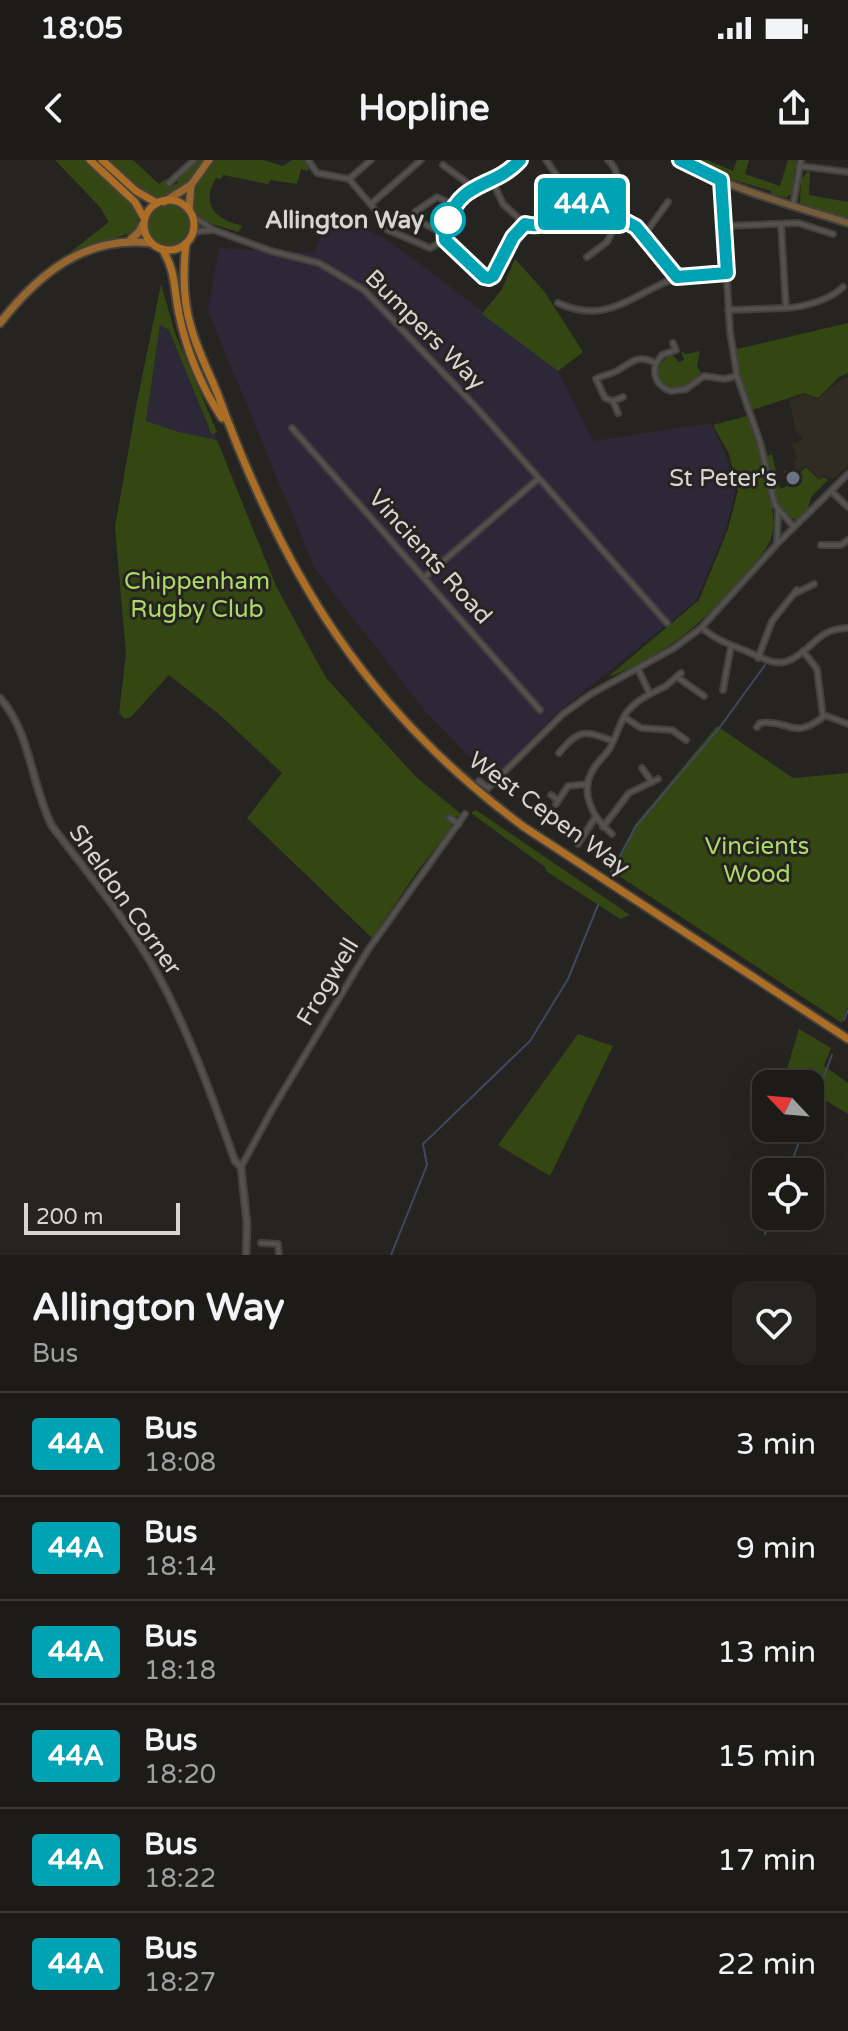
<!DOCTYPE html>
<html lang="en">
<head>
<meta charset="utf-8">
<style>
	body { margin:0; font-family:"Varela Round",sans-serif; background:#252421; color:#f1f3f6; height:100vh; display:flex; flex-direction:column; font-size:30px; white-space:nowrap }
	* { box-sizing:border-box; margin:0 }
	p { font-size:26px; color:#a0a1a2 }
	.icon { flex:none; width:44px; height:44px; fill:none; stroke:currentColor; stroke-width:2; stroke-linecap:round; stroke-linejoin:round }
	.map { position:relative; height:1095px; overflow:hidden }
	.side { display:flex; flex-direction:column; background:#1c1b18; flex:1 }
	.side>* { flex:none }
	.badge { padding:0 16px; border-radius:6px; font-size:28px; line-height:52px }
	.needle { width:52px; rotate:296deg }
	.buttons { position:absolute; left:752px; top:910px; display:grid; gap:16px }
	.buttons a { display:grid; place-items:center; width:72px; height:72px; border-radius:16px; background:#1c1b18; box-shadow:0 8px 32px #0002,0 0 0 2px #3a3937; font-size:40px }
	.scale { position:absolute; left:24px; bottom:20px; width:156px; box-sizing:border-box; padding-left:8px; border:4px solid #d6d5d2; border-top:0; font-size:22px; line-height:28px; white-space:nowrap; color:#d6d5d2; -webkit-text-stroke:6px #262420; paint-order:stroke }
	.map>.badge { position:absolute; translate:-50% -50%; box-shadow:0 0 0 4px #fff }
	.round { display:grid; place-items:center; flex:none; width:84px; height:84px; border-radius:16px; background:#252421 }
	.summary { display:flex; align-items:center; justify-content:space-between; height:136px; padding:0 32px }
	h1 { font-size:38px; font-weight:700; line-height:60px }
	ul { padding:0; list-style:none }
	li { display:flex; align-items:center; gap:24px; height:104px; padding:0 32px; border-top:2px solid #3a3937 }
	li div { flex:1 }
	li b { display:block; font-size:30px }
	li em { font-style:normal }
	li .badge { min-width:88px; font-weight:700; text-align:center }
	.status { display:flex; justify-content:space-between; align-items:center; height:56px; padding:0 40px; background:#1c1b18; direction:ltr }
	.status svg { height:22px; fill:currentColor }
	header { display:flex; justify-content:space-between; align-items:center; height:104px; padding:0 32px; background:#1c1b18; font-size:36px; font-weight:700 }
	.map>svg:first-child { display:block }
	.industrial { fill:#2d2838 }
	.built { fill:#312c23 }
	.green { fill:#344713 }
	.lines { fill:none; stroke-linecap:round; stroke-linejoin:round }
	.stream { stroke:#404860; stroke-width:2 }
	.minor-casing { stroke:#43413e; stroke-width:8 }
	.tertiary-casing { stroke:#43413e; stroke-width:9 }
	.secondary-casing { stroke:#43413e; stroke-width:10 }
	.primary-casing { stroke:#43413e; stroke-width:11 }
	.trunk-casing { stroke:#43413e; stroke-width:11 }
	.minor { stroke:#53514d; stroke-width:4 }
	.tertiary { stroke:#53514d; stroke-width:5 }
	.secondary { stroke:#755c3d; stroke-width:6 }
	.primary { stroke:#96662e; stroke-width:7 }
	.trunk { stroke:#ac6d24; stroke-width:7 }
	.line-casing { stroke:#fff; stroke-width:18 }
	.line { stroke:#00a3b4; stroke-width:12 }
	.stop-dot { fill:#fff; stroke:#00a3b4; stroke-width:4 }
	.worship-dot { fill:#6b7280; stroke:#262420; stroke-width:3 }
	.labels { text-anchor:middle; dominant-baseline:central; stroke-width:6; stroke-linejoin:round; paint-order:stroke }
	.stop-label { font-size:24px; font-weight:bold; fill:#d6d5d2; stroke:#262420; text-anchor:end }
	.street-label { font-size:24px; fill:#d6d5d2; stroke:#262420 }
	.poi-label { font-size:24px; fill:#d6d5d2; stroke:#262420; text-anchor:end }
	.park-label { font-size:24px; fill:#aedb67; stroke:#262420 }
</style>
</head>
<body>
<div class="status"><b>18:05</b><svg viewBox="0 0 49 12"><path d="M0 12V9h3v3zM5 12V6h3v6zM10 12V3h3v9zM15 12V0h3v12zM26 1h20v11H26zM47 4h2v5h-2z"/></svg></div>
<header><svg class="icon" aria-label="back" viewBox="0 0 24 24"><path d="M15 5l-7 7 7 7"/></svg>Hopline<svg class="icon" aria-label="share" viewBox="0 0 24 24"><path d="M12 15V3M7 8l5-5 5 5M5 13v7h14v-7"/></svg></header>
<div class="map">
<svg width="848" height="1095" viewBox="0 0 848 1095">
	<rect width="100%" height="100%" fill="#262420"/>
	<g class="industrial">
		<path d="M328,51L382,77L438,117L558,211L593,281L711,263L726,295L735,332L726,369L696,441L553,556L492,620L426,552L315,409L208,151L219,88L315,93Z"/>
		<path d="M160,164L169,170L212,275L215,274L217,280L179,272L146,261Z"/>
	</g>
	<path class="built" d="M848,217V306L833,319L823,315L820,319L805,305L796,314L794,301L797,299L792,284L803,279L796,271L789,240L805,234L818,239L840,220Z"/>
	<g class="green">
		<path d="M55,0H86L136,49C140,59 139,65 130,73L77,91L59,101L109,62L100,47Z"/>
		<path d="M106,0H133L159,24L167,18L165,23L168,27L178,23L177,18L198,0H263L283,6L292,0H305L309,7L308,11L301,9L297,24L271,20L268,24L223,15L221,19L216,18C199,47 219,60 240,65L242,67L238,72C205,61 182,62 200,18C149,50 147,40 106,0Z"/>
		<path d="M688,0H707L733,11L737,0H749L745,14L780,26L788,0H796L792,33L786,38L771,34V31L721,16Z"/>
		<path d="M807,12H810L809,35L848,42V60L800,43L801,20Z"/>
		<circle cx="169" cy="65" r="21"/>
		<path d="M515,99L544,131L583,192L558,211L482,154L502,129Z"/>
		<path d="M161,124L175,173L217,272L212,275L169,170L160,165L146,261L179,272L217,280L276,426L326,518L416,617L461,654L460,657L452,656L451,668L419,709L372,778L247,658L282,613L220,555L169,515L131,557L125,559L119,553L126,494L115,367L137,242Z"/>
		<path d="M848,163V213L839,217L818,238L804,233L752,250L738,215L737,189Z"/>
		<path d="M681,191L686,194L700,191L697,206L701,213C696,217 690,224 684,227C668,235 657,222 657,206L671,194L679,202L684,200Z"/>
		<path d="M747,256C756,282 779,349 772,375C769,387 759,397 752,406C714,454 667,496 608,517L699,440L728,369L738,331L729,294L713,265Z"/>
		<path d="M772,294L780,329L788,326L784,310L797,315L806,307L819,320L824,317L828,320L811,337L808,348L797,360C771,353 771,318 767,296Z"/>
		<path d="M717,566L793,618L848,613V846L842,863L613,712L634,666Z"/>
		<path d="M476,650L630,755L620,759L546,711L545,707L471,653Z"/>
		<path d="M799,869L831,888L824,906L848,923V954L815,934L810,944V924L766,925L767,919H784Z"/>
		<path d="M578,874L613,886L550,1016L498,985Z"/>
	</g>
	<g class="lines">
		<g class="stream">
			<path d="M611,712L636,666L720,567L765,505"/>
			<path d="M844,860L848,850"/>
			<path d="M810,953L832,895"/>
			<path d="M788,1012L804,968"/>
			<path d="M765,1074L772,1056"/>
			<path d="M391,1095L427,1005L423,984L530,881L568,819L598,745"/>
		</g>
		<g class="minor-casing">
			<g id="minor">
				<path d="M308,0L317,13L349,19L377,52"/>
				<path d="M546,0L573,39L631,64L644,75L677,117"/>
				<path d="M443,5L473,27"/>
				<path d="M799,6L848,12"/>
				<path d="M349,19L371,0"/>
				<path d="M492,20L503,44L525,64"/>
				<path d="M721,22L730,171L737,216L760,282L775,345L794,367"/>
				<path d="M169,23L194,0"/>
				<path d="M371,44L421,0"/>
				<path d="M793,45L801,0"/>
				<path d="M604,52C614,34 626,17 608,0"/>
				<path d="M192,56L214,70L271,91L319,103L364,130L475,246L667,463"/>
				<path d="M724,66L798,63L833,74"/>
				<path d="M388,70L430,88L445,80"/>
				<path d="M193,72L212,70"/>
				<path d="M444,74L445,80L482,115L490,118C505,104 508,81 525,64C548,70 559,54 573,39"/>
				<path d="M444,74C461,10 488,37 520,0"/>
				<path d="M444,74L415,59V52L437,37L454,45"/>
				<path d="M644,75L668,42"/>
				<path d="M587,97L607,82L619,58"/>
				<path d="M558,143C608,166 633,133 676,118C692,112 710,114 727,113"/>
				<path d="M786,148C804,147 830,140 843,127"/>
				<path d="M728,150L786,148L781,64"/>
				<path d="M656,203L662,195L676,190L673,183"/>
				<path d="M613,241L623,237"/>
				<path d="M618,253L613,241L605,238L596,219C603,215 614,214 620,209C634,200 639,195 656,203C652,216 658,227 671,231L686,229L704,216L724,219L737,216"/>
				<path d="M292,268L540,550"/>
				<path d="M831,331L848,347"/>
				<path d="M777,384L778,351"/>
				<path d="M821,385H841L848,380"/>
				<path d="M425,417L538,319"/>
				<path d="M796,433L814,424"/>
				<path d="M702,468C715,479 726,483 741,489C759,495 775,510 794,498C816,485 818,469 848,468"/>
				<path d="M758,498L772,461L797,430"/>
				<path d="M638,509L650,534L666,526L681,513"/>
				<path d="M677,517L704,536"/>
				<path d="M723,530L731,486"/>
				<path d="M824,555L848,564"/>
				<path d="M624,557L641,568L672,570L686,580"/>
				<path d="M757,567L760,563C791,559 792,581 823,557L817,509L803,491"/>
				<path d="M559,593C579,569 584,570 613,581"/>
				<path d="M642,608L652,622"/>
				<path d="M479,621L488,628L563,554L591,534L674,488L701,468L777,384L848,314"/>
				<path d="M551,635L558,640"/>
				<path d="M556,644L568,626L588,624"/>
				<path d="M450,658L459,664"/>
				<path d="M603,667L629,633L658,619"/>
				<path d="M612,674C593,658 578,632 594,608C598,601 605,596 610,588C624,561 619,551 650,534"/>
				<path d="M578,684L595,658"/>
				<path d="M241,1007L272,950L368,790L465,654"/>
				<path d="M261,1083L278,1084L279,1095"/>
			</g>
		</g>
		<g class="tertiary-casing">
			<path id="tertiary" d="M0,538C31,573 31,625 52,666C88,714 129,762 158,815C190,874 212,937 235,1001L241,1007L247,1064L246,1095"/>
		</g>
		<g class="secondary-casing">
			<path id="secondary" d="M680,0C731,30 792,45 848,63"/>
		</g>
		<g class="primary-casing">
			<g id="primary">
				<path d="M164,42L191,25L209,0"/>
				<path d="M189,50L191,25"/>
				<path d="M131,79L139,72L143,64"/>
				<path d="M0,163C39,113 86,75 151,83"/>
			</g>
		</g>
		<g class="trunk-casing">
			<g id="trunk">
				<path d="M90,0L135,42L144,58"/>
				<path d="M102,0L136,31L157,43"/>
				<circle cx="169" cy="65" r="25"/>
				<path d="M186,83C183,110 183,141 191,167C197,190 209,212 218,235C284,416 367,551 524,667L848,879"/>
				<path d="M162,89C176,110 174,131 179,154C186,190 202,228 222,258"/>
			</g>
		</g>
		<use href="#minor" class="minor"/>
		<use href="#tertiary" class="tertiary"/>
		<use href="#secondary" class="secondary"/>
		<use href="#primary" class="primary"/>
		<use href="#trunk" class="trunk"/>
	</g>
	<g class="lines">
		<g class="line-casing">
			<path id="line" d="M520,0C495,28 461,20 448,61C445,69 444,73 445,80L484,117L489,118L493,116L513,77L525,64C548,70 559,54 573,39L619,58L636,67L677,117L727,113L721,20L680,0"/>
		</g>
		<use href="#line" class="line"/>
	</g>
	<circle class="stop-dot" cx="448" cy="60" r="16"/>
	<circle class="worship-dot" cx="793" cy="318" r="8"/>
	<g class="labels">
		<g class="stop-label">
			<text x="424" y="60">Allington Way</text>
		</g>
		<g class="street-label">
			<text transform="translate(425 170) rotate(45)">Bumpers Way</text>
			<text transform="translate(430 397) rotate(48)">Vincients Road</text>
			<text transform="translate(549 654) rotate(36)">West Cepen Way</text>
			<text transform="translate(125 740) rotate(55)">Sheldon Corner</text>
			<text transform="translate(328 822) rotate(-59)">Frogwell</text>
		</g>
		<g class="poi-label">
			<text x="777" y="318">St Peter's</text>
		</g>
		<g class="park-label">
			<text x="197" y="421">Chippenham<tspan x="197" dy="28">Rugby Club</tspan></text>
			<text x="757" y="686">Vincients<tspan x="757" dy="28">Wood</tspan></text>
		</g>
	</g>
</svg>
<div class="buttons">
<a><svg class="needle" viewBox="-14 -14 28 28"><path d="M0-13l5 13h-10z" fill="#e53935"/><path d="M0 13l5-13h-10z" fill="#a0a1a2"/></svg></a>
<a><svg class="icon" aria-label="locate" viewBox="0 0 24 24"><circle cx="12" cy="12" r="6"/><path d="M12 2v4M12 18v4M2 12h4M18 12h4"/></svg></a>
</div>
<div class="scale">200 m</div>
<b class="badge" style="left:582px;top:44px;background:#00a3b4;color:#fff">44A</b>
</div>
<section class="side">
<div class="summary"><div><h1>Allington Way</h1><p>Bus</p></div><a class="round"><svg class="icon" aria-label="heart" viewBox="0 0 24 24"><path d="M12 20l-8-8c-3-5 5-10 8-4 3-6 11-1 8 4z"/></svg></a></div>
<ul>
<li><span class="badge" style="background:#00a3b4;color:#fff">44A</span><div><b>Bus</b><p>18:08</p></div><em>3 min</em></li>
<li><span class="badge" style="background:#00a3b4;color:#fff">44A</span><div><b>Bus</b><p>18:14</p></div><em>9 min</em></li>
<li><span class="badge" style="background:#00a3b4;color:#fff">44A</span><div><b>Bus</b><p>18:18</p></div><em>13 min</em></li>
<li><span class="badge" style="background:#00a3b4;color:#fff">44A</span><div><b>Bus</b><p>18:20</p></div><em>15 min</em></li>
<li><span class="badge" style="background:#00a3b4;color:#fff">44A</span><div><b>Bus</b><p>18:22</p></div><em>17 min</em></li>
<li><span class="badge" style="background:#00a3b4;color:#fff">44A</span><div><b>Bus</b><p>18:27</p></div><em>22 min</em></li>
</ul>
</section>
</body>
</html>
